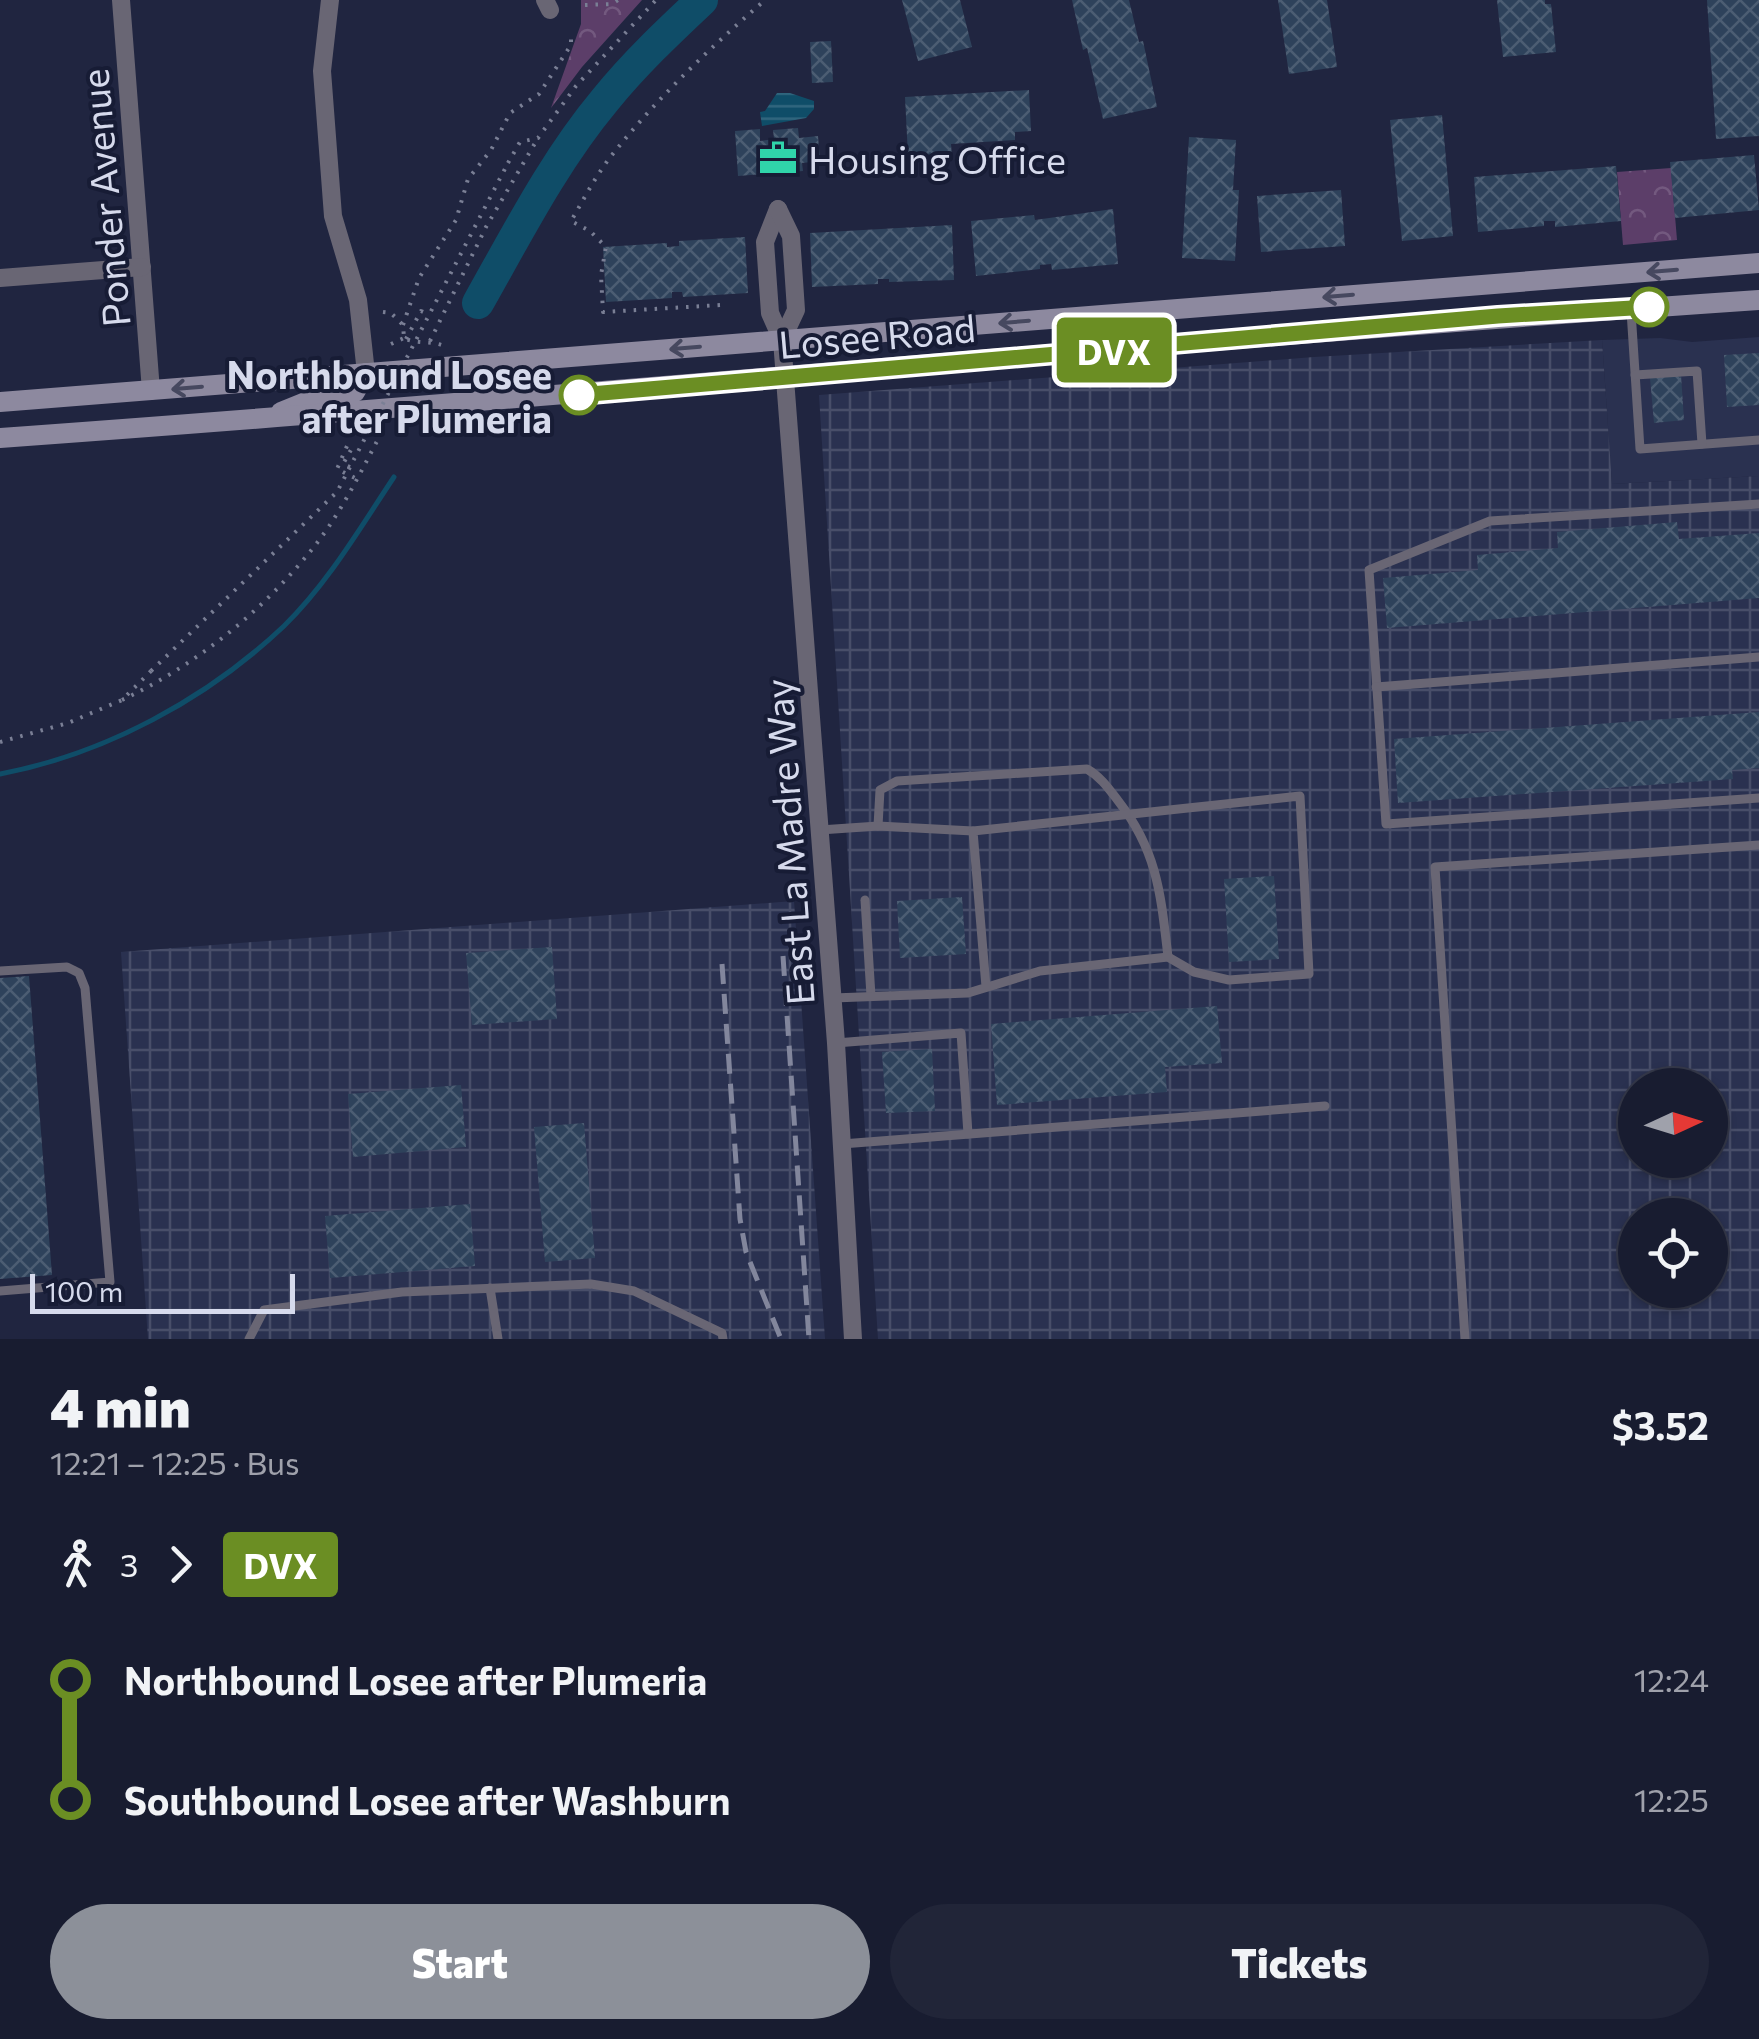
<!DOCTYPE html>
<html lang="en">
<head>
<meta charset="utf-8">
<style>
	body { margin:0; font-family:Commissioner,sans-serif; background:#212538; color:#f1f3f6; height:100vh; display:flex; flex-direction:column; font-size:38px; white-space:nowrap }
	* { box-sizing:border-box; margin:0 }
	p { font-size:32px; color:#9fa1ab }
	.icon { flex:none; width:55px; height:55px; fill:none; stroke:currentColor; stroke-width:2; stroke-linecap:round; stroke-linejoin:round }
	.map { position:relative; height:1339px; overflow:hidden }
	.side { display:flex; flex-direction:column; background:#181c30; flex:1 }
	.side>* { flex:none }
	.badge { padding:0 20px; border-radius:8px; font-size:35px; line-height:65px }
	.needle { width:65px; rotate:86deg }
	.fabs { position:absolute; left:1618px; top:1068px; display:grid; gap:20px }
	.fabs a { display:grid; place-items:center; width:110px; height:110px; border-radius:50%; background:#181c30; box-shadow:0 2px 8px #0004,0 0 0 2px #363a4c; font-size:50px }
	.scale { position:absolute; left:30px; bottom:25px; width:265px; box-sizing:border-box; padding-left:10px; border:5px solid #d6daec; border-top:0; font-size:28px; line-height:35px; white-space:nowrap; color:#d6daec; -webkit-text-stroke:8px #171c35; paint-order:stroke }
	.map>.badge { position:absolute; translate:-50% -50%; box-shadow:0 0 0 5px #fff }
	.legs { display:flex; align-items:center; gap:15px; height:110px; padding:0 50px; font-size:32px }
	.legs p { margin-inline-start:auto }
	.headline { display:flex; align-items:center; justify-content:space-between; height:170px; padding:0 50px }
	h1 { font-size:55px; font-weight:800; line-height:75px }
	.action { display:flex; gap:20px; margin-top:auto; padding:20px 50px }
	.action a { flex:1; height:115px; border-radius:60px; background:#8c9099; color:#fff; font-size:40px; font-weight:800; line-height:115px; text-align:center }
	.action a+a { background:#212538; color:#f1f3f6 }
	ul { padding:0 50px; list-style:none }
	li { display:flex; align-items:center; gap:35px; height:120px; font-size:38px }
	li i { display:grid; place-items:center; width:15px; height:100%; margin:0 12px; background:currentColor }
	li i::after { content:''; width:25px; height:25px; margin:-12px; border:8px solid; border-radius:50%; background:#181c30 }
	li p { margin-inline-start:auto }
	li:first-child i { background:linear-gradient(#0000 50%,currentColor 0) }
	li:last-child i { background:linear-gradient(currentColor 50%,#0000 0) }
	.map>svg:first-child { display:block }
	.built { fill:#2a3150 }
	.industrial { fill:url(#industrial-grid); fill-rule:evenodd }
	.forest { fill:url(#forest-crowns) }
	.water { fill:url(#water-rules) }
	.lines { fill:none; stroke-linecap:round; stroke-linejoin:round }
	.stream { stroke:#0f4d68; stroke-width:5 }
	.river { stroke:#0f4d68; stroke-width:32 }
	.building { fill:url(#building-cross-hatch) }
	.path { stroke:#7a7f95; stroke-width:4; stroke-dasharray:2.5 8; stroke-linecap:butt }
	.service { stroke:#696674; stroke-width:9 }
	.minor { stroke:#696674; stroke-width:18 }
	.secondary { stroke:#8d899f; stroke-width:20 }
	.rail { stroke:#82869c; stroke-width:5; stroke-dasharray:20 10; stroke-linecap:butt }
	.path-bridge { stroke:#7a7f95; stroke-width:4; stroke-dasharray:2.5 8; stroke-linecap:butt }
	.oneway { stroke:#46485f }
	.line-1-casing { stroke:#fff; stroke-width:22 }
	.line-1 { stroke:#6b8e23; stroke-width:15 }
	.stop-1-dot { fill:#fff; stroke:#6b8e23; stroke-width:5 }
	.labels { text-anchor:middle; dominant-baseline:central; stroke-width:8; stroke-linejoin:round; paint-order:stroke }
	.poi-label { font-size:38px; fill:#d6daec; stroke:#171c35; text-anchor:start }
	.street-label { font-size:38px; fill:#d6daec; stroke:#171c35 }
	.stop-label { font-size:38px; font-weight:bold; fill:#d6daec; stroke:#171c35; text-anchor:end }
</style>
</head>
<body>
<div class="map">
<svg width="1759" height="1339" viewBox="0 0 1759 1339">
	<defs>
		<pattern id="industrial-grid" width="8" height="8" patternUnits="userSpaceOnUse" patternTransform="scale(2.5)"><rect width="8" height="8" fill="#2a3150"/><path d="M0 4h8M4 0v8" fill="none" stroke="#484e69"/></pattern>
		<pattern id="forest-crowns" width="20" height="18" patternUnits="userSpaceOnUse" patternTransform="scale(2.5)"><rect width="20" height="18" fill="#5c3e69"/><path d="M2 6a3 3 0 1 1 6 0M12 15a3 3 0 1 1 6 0" fill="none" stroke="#73597f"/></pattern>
		<pattern id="water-rules" width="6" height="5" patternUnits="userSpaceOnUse" patternTransform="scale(2.5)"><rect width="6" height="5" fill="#0f4d68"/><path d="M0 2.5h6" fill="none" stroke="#31667e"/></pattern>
		<pattern id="building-cross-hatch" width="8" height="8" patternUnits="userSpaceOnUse" patternTransform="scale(2.5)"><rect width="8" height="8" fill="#2e425b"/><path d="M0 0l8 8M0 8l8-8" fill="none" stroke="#4c5d73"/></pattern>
	</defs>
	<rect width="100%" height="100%" fill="#202540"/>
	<path class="built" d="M1759,337V476L1612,484L1602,340L1660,338L1692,342Z"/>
	<g class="industrial">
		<path d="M1602,340L1612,484L1759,476V1339H878L819,395L1314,357ZM1635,1085H1710V1160H1635ZM1635,1215H1710V1290H1635Z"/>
		<path d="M794,901L825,1339H148L121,952Z"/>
	</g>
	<g class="forest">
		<path d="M581,0H642L582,67L551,108L581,24Z"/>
		<path d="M1671,168L1677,240L1623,245L1617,172Z"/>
	</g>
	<path class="water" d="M777,93H790L814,101V109L806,118L762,126L760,112L765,111Z"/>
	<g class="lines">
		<path class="stream" d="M0,774C105,754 207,699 284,626C328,583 360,528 394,477"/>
		<path class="river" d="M478,303C517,234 554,161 605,100C634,64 668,32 702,0"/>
	</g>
	<g class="building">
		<path d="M902,0H960L972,47L918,61Z"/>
		<path d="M1072,0H1129L1139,42L1143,41L1157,107L1103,119L1087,48L1083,50Z"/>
		<path d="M1278,0H1327L1337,67L1289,74Z"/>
		<path d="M1497,0H1545V4H1551L1556,52L1503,57Z"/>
		<path d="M1707,0H1759V136L1716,139Z"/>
		<path d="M831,41L833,82L812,83L810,42Z"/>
		<path d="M1029,90L1031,131L1015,132V140L951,144L952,158L936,159V154L908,156L905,97Z"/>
		<path d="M1442,115L1453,236L1402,241L1390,120Z"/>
		<path d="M798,128L799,138L818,136L820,161L802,163L803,171L738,176L735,131L760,129V141L774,139L773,130Z"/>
		<path d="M1189,137L1236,140L1233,190H1239L1235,261L1182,258Z"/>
		<path d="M1754,155L1759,210L1675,218L1670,162Z"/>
		<path d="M1616,166L1621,221L1555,227V221H1544V226L1478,232L1474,177Z"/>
		<path d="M1341,190L1345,246L1261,252L1257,196Z"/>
		<path d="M1113,209L1118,264L1052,270L1051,264L1040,265V269L976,276L971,221L1034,215L1035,220Z"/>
		<path d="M952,225L954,280L889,282V279H878V284L812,287L810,233Z"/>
		<path d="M745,237L748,293L683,297L682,292H672V298L606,302L603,247L667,243V247L679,246V241Z"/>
		<path d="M1759,353V405L1727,407L1724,355Z"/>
		<path d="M1681,375L1684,420L1654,423L1650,378Z"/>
		<path d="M1677,522L1679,539L1759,533V598L1387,628L1383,578L1478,570L1477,555L1558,548L1557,532Z"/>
		<path d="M1759,712V768L1732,770L1733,779L1398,803L1394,739Z"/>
		<path d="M1274,876L1279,959L1229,962L1224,879Z"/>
		<path d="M962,897L966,954L900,958L897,901Z"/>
		<path d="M552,947L557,1019L472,1025L466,953Z"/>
		<path d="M29,976L52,1275L0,1279V978Z"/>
		<path d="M1217,1006L1222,1063L1165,1067L1167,1092L997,1105L991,1024Z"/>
		<path d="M932,1049L935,1111L886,1113L882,1052Z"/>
		<path d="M461,1085L466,1147L353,1157L348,1094Z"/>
		<path d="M584,1123L595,1258L545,1262L534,1127Z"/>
		<path d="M470,1204L475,1266L330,1278L325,1216Z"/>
	</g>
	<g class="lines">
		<g class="path">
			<path d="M585,5L612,4L618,0"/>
			<path d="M508,163L520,142L538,138L576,86L656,0"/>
			<path d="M720,305L603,312L601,275L606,247L590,231L571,221C584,199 596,175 612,155C658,97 710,48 765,0"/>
			<path d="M383,312L391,313L403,325L404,338C417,345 433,339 448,348"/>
			<path d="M403,325L419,278L456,220L468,179L491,150L510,113L539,94L571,45V32"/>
			<path d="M406,339L421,311L428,314"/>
			<path d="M430,341L486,227L538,138"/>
			<path d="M391,344L404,338"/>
			<path d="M350,467L343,464L352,448L347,446L337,469L357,479"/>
			<path d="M122,700C196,665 262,612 313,548C342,512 362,469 384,428"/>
			<path d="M0,742L68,723L122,700L151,671"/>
		</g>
		<g class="service">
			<path d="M1631,311L1640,449L1759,440"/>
			<path d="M1635,375L1697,371L1702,444"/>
			<path d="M1759,504L1490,521L1369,570L1386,824L1759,798"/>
			<path d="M1376,687L1759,657"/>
			<path d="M878,826L880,790L897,781L1087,769C1101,777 1109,789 1119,802C1158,852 1161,897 1168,957"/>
			<path d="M820,830L878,826L973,831"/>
			<path d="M865,900L871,996"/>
			<path d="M0,971L67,967L79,973L85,988L110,1282L0,1291"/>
			<path d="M833,998L968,993L1040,971L1168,957L1194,972L1229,980L1309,974L1300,796L973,831L986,987"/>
			<path d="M836,1043L961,1033L968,1134"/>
			<path d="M842,1144L1325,1106"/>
			<path d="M490,1288L498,1339"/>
			<path d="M249,1339L264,1310L402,1292L591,1284L634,1291L722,1333L723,1339"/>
			<path d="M1465,1339L1435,867L1759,845"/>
		</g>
		<g class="minor">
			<path d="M121,0L151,391"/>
			<path d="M330,0L322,71L333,216L358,300L366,373"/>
			<path d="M545,0L550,10"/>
			<path d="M778,209L765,242L770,313L782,340L836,1043L853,1339"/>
			<path d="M778,209L791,236L796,310L782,340"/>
			<path d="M0,278L142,267"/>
		</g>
		<g class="secondary">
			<path d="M0,402L1759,263"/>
			<path d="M281,412L318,397L355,392L366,373"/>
			<path d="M0,438C587,396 1172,340 1759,300"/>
		</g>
		<g class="rail">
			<path d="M783,956L809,1339"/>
			<path d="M722,964L740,1219L746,1252L781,1339"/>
		</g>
		<path class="path-bridge" d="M151,671L337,492L508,163"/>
	</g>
	<defs><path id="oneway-shaft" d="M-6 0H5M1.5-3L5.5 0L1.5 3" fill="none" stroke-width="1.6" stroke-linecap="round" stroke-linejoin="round" transform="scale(2.5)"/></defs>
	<g class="oneway">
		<use href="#oneway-shaft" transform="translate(1662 271) rotate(175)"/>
		<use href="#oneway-shaft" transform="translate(1338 296) rotate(175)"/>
		<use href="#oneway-shaft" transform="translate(1014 322) rotate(175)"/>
		<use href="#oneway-shaft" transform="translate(685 348) rotate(175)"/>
		<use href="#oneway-shaft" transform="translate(187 388) rotate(175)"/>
	</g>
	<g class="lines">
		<g class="line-1-casing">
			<path id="line-1" d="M579,395L1498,316L1649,307"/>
		</g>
		<use href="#line-1" class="line-1"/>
	</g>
	<defs>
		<g id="office-bare" transform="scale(3)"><path d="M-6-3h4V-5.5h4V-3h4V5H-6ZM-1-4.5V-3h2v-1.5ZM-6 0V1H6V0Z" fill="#30d4aa" stroke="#171c35" stroke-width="2.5" paint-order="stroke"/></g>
	</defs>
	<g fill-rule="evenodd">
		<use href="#office-bare" x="778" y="158"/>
	</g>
	<g class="stop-1-dot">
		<circle cx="1649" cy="307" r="18"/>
		<circle cx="579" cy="395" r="18"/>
	</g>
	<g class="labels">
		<g class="poi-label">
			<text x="808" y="158">Housing Office</text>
		</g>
		<g class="street-label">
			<text transform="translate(104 198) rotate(-95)">Ponder Avenue</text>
			<text transform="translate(877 335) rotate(-5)">Losee Road</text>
			<text transform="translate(788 842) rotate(-94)">East La Madre Way</text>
		</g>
		<g class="stop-label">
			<text x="552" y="373">Northbound Losee<tspan x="552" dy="44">after Plumeria</tspan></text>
		</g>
	</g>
</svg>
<div class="fabs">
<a><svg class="needle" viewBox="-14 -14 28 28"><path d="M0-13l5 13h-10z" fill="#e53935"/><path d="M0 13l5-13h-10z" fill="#9fa1ab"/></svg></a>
<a><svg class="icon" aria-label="locate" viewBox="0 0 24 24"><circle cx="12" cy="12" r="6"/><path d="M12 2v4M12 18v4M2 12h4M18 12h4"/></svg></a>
</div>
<div class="scale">100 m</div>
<b class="badge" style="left:1114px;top:350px;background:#6b8e23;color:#fff">DVX</b>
</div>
<section class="side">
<div class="headline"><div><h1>4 min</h1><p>12:21 – 12:25 · Bus</p></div><b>$3.52</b></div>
<div class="legs"><svg class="icon" aria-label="walk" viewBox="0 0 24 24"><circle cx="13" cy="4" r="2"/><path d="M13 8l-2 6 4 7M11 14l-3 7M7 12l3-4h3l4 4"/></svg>3<svg class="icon" aria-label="forward" viewBox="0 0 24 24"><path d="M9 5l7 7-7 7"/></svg><b class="badge" style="background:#6b8e23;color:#fff">DVX</b></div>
<ul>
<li><i style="color:#6b8e23"></i><b>Northbound Losee after Plumeria</b><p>12:24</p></li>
<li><i style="color:#6b8e23"></i><b>Southbound Losee after Washburn</b><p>12:25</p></li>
</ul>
<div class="action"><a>Start</a><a>Tickets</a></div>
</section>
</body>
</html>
